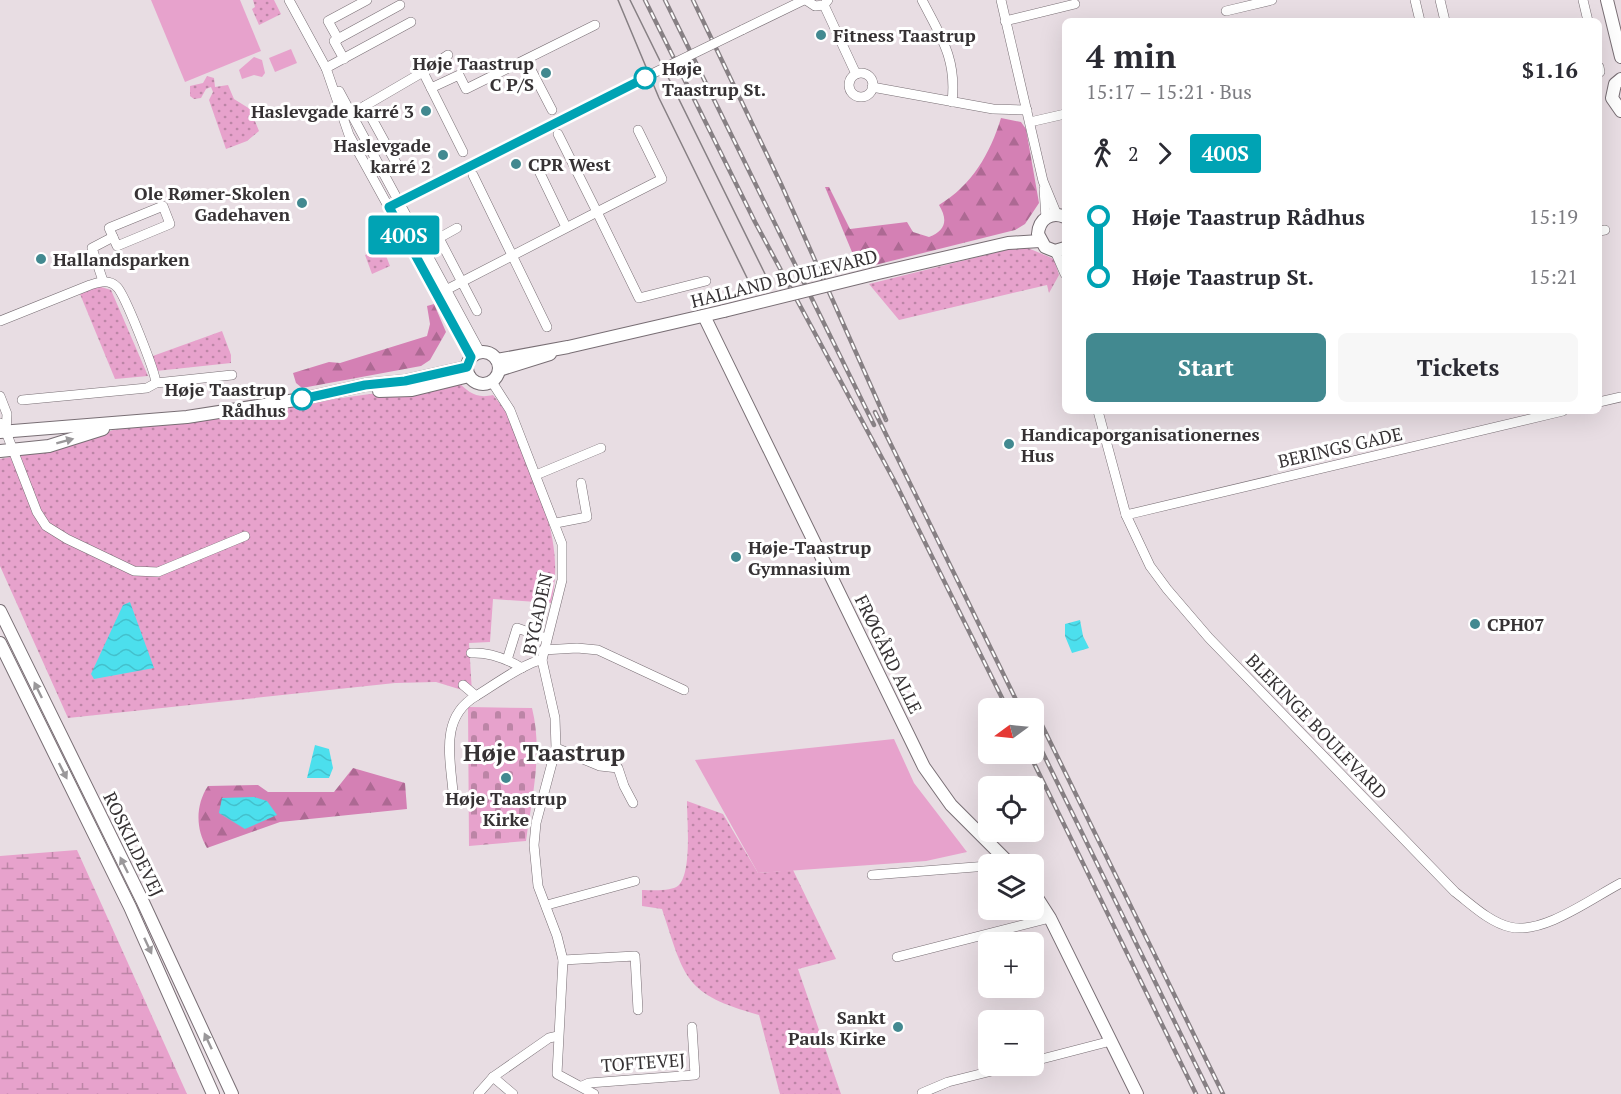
<!DOCTYPE html>
<html lang="en">
<head>
<meta charset="utf-8">
<style>
	body { margin:0; font-family:"PT Serif",serif; background:#f7f7f7; color:#2b2b33; height:100vh; display:flex; flex-direction:column; font-size:22px; white-space:nowrap }
	* { box-sizing:border-box; margin:0 }
	p { font-size:20px; color:#7c7c81 }
	.icon { flex:none; width:33px; height:33px; fill:none; stroke:currentColor; stroke-width:2; stroke-linecap:round; stroke-linejoin:round }
	.map { position:relative; flex:1; overflow:hidden }
	.details { position:absolute; left:1062px; top:18px; width:540px; height:396px; display:flex; flex-direction:column; background:#fff; border-radius:9px; box-shadow:0 6px 24px #0002 }
	.details>* { flex:none }
	.badge { padding:0 12px; border-radius:4px; font-size:21px; line-height:39px }
	.needle { width:39px; rotate:255deg }
	.tools { position:absolute; left:978px; top:698px; display:grid; gap:12px }
	.tools a { display:grid; place-items:center; width:66px; height:66px; border-radius:9px; background:#fff; box-shadow:0 6px 24px #0002; font-size:30px }
	.map>.badge { position:absolute; translate:-50% -50%; box-shadow:0 0 0 3px #fff }
	.legs { display:flex; align-items:center; gap:9px; height:66px; padding:0 24px; font-size:20px }
	.legs p { margin-inline-start:auto }
	.summary { display:flex; align-items:center; justify-content:space-between; height:102px; padding:0 24px }
	h1 { font-size:33px; font-weight:600; line-height:45px }
	.action { display:flex; gap:12px; margin-top:auto; padding:12px 24px }
	.action a { flex:1; height:69px; border-radius:9px; background:#428990; color:#fff; font-size:24px; font-weight:600; line-height:69px; text-align:center }
	.action a+a { background:#f7f7f7; color:#2b2b33 }
	ul { padding:0 24px; list-style:none }
	li { display:flex; align-items:center; gap:21px; height:60px; font-size:22px }
	li i { display:grid; place-items:center; width:9px; height:100%; margin:0 8px; background:currentColor }
	li i::after { content:''; width:15px; height:15px; margin:-8px; border:4px solid; border-radius:50%; background:#fff }
	li p { margin-inline-start:auto }
	li:first-child i { background:linear-gradient(#0000 50%,currentColor 0) }
	li:last-child i { background:linear-gradient(currentColor 50%,#0000 0) }
	.map>svg:first-child { display:block }
	.grass { fill:url(#grass-dots) }
	.forest { fill:url(#forest-firs) }
	.wetland { fill:url(#wetland-marsh) }
	.cemetery { fill:url(#cemetery-stones) }
	.garden { fill:#e7a2cc }
	.water { fill:url(#water-waves) }
	.lines { fill:none; stroke-linecap:round; stroke-linejoin:round }
	.street-casing { stroke:#786e74; stroke-width:10 }
	.secondary-casing { stroke:#786e74; stroke-width:14 }
	.street { stroke:#fff; stroke-width:9 }
	.secondary { stroke:#fff; stroke-width:12 }
	.tram { stroke:#878084; stroke-width:1.5 }
	.rail-casing { stroke:#878084; stroke-width:4.5 }
	.rail { stroke:#fff; stroke-width:2; stroke-dasharray:7; stroke-linecap:butt }
	.street-bridge-casing { stroke:#786e74; stroke-width:10; stroke-linecap:butt }
	.secondary-bridge-casing { stroke:#786e74; stroke-width:14; stroke-linecap:butt }
	.street-bridge { stroke:#fff; stroke-width:9 }
	.secondary-bridge { stroke:#fff; stroke-width:12 }
	.oneway { fill:#9a989a }
	.line-1-casing { stroke:#fff; stroke-width:14 }
	.line-1 { stroke:#00a3b4; stroke-width:9 }
	.poi-dot { fill:#428990; stroke:#fff; stroke-width:2 }
	.stop-1-dot { fill:#fff; stroke:#00a3b4; stroke-width:3 }
	.labels { text-anchor:middle; dominant-baseline:central; stroke-width:6; stroke-linejoin:round; paint-order:stroke }
	.poi-label { font-size:18px; font-weight:bold; fill:#363234; stroke:#fff; text-anchor:start }
	.stop-label { font-size:18px; font-weight:bold; fill:#363234; stroke:#fff; text-anchor:start }
	.street-label { font-size:18px; fill:#363234; stroke:#fff }
	.district-label { font-size:24px; font-weight:bold; fill:#363234; stroke:#fff }
</style>
</head>
<body>
<div class="map">
<svg width="1621" height="1094" viewBox="0 0 1621 1094">
	<defs>
		<pattern id="grass-dots" width="8" height="8" patternUnits="userSpaceOnUse" patternTransform="scale(1.5)"><rect width="8" height="8" fill="#e7a2cc"/><path d="M2 2h.1M6 6h.1" fill="none" stroke="#bc85a6" stroke-width="1.8" stroke-linecap="round"/></pattern>
		<pattern id="forest-firs" width="22" height="20" patternUnits="userSpaceOnUse" patternTransform="scale(1.5)"><rect width="22" height="20" fill="#d480b4"/><path d="M5 1l3.5 6h-7zM16 11l3.5 6h-7z" fill="#ad6993"/></pattern>
		<pattern id="wetland-marsh" width="20" height="14" patternUnits="userSpaceOnUse" patternTransform="scale(1.5)"><rect width="20" height="14" fill="#e7a2cc"/><path d="M1 5h8M5 5V1M11 12h8M15 12V8" fill="none" stroke="#bc85a6"/></pattern>
		<pattern id="cemetery-stones" width="16" height="16" patternUnits="userSpaceOnUse" patternTransform="scale(1.5)"><rect width="16" height="16" fill="#e7a2cc"/><path d="M2 7V4a2 2 0 0 1 4 0v3zM10 15v-3a2 2 0 0 1 4 0v3z" fill="#bc85a6"/></pattern>
		<pattern id="water-waves" width="16" height="10" patternUnits="userSpaceOnUse" patternTransform="scale(1.5)"><rect width="16" height="10" fill="#4cdfed"/><path d="M0 5q4-4 8 0t8 0" fill="none" stroke="#43c0cc"/></pattern>
	</defs>
	<rect width="100%" height="100%" fill="#e8dde3"/>
	<g class="grass">
		<path d="M253,0H274L281,14L259,25L252,9L255,7Z"/>
		<path d="M207,76L214,78L215,87L228,85L234,99L250,109L259,131L247,141L226,149L209,100L213,92L211,87L206,89L201,98L194,99L190,96V86L203,83Z"/>
		<path d="M383,248L390,266L372,274L365,255Z"/>
		<path d="M1014,248H1028L1054,259L1059,275L1049,293L1047,285L899,320L869,284Z"/>
		<path d="M98,286L111,290L148,376L115,379L80,294Z"/>
		<path d="M222,331L231,355V363L156,371L150,357Z"/>
		<path d="M456,380C468,392 476,399 493,395L505,410C529,471 568,536 551,603L493,599L490,642L469,643L472,693L436,682L395,683L68,718L0,566V459L70,446L113,430L370,394L407,392Z"/>
		<path d="M687,801L723,814L758,873L793,870L836,959L798,969L841,1094H780L759,1015C684,994 685,979 662,909L642,906V890C651,890 672,892 679,885C692,871 687,820 687,801Z"/>
	</g>
	<g class="forest">
		<path d="M1001,118L1021,122L1026,129L1039,203L1025,224L1015,230L859,269L825,187H829L850,229L907,222L913,232L929,237C946,230 948,220 939,205C972,185 990,154 1001,118Z"/>
		<path d="M434,304L446,332L430,360L421,366L302,388L296,383L293,373L329,362L340,363L427,336L430,324L427,306Z"/>
		<path d="M353,768L405,783L407,809L280,822L207,848C195,828 196,804 208,786L258,785L268,792H334Z"/>
	</g>
	<path class="wetland" d="M77,850L187,1094H0V856Z"/>
	<path class="cemetery" d="M468,707L532,708C543,752 532,797 526,841L469,846Z"/>
	<g class="garden">
		<path d="M151,0H240L261,51L185,82Z"/>
		<path d="M291,49L297,63L275,72L269,58Z"/>
		<path d="M254,57L262,60L265,73L262,77L254,75L242,79L239,70Z"/>
		<path d="M894,739L914,783L967,852L926,861L758,873L695,760Z"/>
	</g>
	<g class="water">
		<path d="M130,602L154,668L94,679L91,674L123,605Z"/>
		<path d="M1080,620L1083,636L1089,648L1072,653L1065,636V624Z"/>
		<path d="M315,745L329,749L333,768L329,778H307Z"/>
		<path d="M254,797L267,801L277,815L245,829L219,813L222,798Z"/>
	</g>
	<g class="lines">
		<g class="street-casing">
			<g id="street">
				<path d="M289,0L326,68L349,135L471,357"/>
				<path d="M806,0L815,6L824,5L828,0"/>
				<path d="M922,0C941,37 957,59 952,102"/>
				<path d="M1001,0L1043,181L1057,215"/>
				<path d="M1415,0L1420,21"/>
				<path d="M1440,0L1445,21"/>
				<path d="M1583,0L1588,21"/>
				<path d="M824,5L856,74"/>
				<path d="M1226,11L1272,0"/>
				<path d="M1005,21L1075,4"/>
				<path d="M742,30L804,0"/>
				<path d="M338,39L328,21L367,0"/>
				<path d="M344,59L334,41L400,5"/>
				<path d="M526,60L552,110"/>
				<path d="M1599,67L1600,72"/>
				<path d="M326,68L411,22"/>
				<path d="M423,72L448,55"/>
				<circle cx="861" cy="85" r="12"/>
				<path d="M872,87L993,109L1027,110"/>
				<path d="M431,88L463,152"/>
				<path d="M339,91L480,352"/>
				<path d="M365,106L400,170"/>
				<path d="M351,114L423,72L431,88L459,75L466,89L595,25"/>
				<path d="M1030,122L1065,114"/>
				<path d="M638,130L662,179L597,212L639,298L706,281"/>
				<path d="M539,171L566,227"/>
				<path d="M473,175L547,327"/>
				<path d="M1044,189L1046,218"/>
				<path d="M394,204L625,87"/>
				<path d="M163,206L170,224L117,246L109,228Z"/>
				<path d="M429,219L477,311"/>
				<path d="M1599,231L1605,230"/>
				<path d="M439,238L457,228"/>
				<path d="M1055,251L1065,274"/>
				<path d="M103,281L92,248L113,237"/>
				<path d="M442,292L597,212L558,134"/>
				<path d="M0,321L90,285C100,282 109,279 117,287C125,295 155,371 156,383"/>
				<path d="M492,382L510,410L562,544V580L542,660L555,718L556,748L536,823L534,845L538,886L557,936L563,960L557,1074L594,1094"/>
				<path d="M0,396L7,414L6,432"/>
				<path d="M22,400L147,388L156,383L232,375"/>
				<path d="M1599,402L1621,397"/>
				<path d="M1098,411L1126,515L1150,566L1167,589L1209,638L1455,892C1471,904 1489,922 1510,927C1543,935 1592,898 1621,883"/>
				<path d="M0,423L6,432L37,512L46,526L67,539L134,571L158,572L245,536"/>
				<path d="M536,475L601,448"/>
				<path d="M1126,515L1563,411"/>
				<path d="M556,523L587,517L581,483"/>
				<path d="M543,650L577,648L598,650L684,690"/>
				<path d="M471,653C488,652 507,659 522,668"/>
				<path d="M507,660L517,628L546,638"/>
				<path d="M463,685L476,696C491,687 527,661 542,660"/>
				<path d="M556,748L600,766L618,768L624,786L633,803"/>
				<path d="M453,792C450,757 440,717 476,696"/>
				<path d="M872,875L988,866"/>
				<path d="M547,905L635,881"/>
				<path d="M897,957L1050,918"/>
				<path d="M563,960L635,956L638,1010"/>
				<path d="M1034,1061L1111,1041"/>
				<path d="M493,1077L513,1094"/>
				<path d="M582,1086L589,1083L695,1075L692,1027"/>
				<path d="M922,1093L948,1082L1016,1065"/>
				<path d="M478,1094L493,1077L549,1038L558,1036"/>
			</g>
		</g>
		<g class="secondary-casing">
			<g id="secondary">
				<path d="M1607,0L1621,57"/>
				<path d="M1621,79L1615,84L1612,98L1621,111"/>
				<path d="M1065,217C1051,211 1039,219 1038,234L1045,247L1055,251L1065,248"/>
				<path d="M874,274L1008,243L1040,241"/>
				<path d="M704,316L924,767L951,805L1010,864"/>
				<circle cx="483" cy="368" r="16"/>
				<path d="M497,360L568,347L724,311"/>
				<path d="M499,370L550,354"/>
				<path d="M379,391L412,390L469,376"/>
				<path d="M0,432L187,417L302,399L365,385L405,381L467,367"/>
				<path d="M0,451L49,446L103,429"/>
				<path d="M0,611L142,900L232,1094"/>
				<path d="M0,643L130,907L213,1094"/>
				<path d="M1034,893L1050,918L1137,1094"/>
			</g>
		</g>
		<use href="#street" class="street"/>
		<use href="#secondary" class="secondary"/>
		<g class="tram">
			<path d="M618,0L659,98L751,286"/>
			<path d="M630,0L767,278"/>
		</g>
		<g class="rail-casing">
			<g id="rail">
				<path d="M645,0L755,222L896,484L1007,708"/>
				<path d="M665,0L874,425"/>
				<path d="M693,0L781,184L886,420"/>
				<path d="M875,412L1020,708"/>
				<path d="M1034,709L1223,1094"/>
				<path d="M1034,735L1210,1094"/>
				<path d="M1029,753L1196,1094"/>
			</g>
		</g>
		<use href="#rail" class="rail"/>
		<g class="street-bridge-casing">
			<path id="street-bridge" d="M625,87L742,30"/>
		</g>
		<g class="secondary-bridge-casing">
			<path id="secondary-bridge" d="M724,311L874,274"/>
		</g>
		<use href="#street-bridge" class="street-bridge"/>
		<use href="#secondary-bridge" class="secondary-bridge"/>
	</g>
	<defs><path id="oneway-solid" d="M-6-.8H1V-3.2L6.5 0L1 3.2V.8H-6Z" transform="scale(1.5)"/></defs>
	<g class="oneway">
		<use href="#oneway-solid" transform="translate(65 441) rotate(-15)"/>
		<use href="#oneway-solid" transform="translate(38 690) rotate(-116)"/>
		<use href="#oneway-solid" transform="translate(63 771) rotate(63)"/>
		<use href="#oneway-solid" transform="translate(124 865) rotate(-116)"/>
		<use href="#oneway-solid" transform="translate(148 946) rotate(65)"/>
		<use href="#oneway-solid" transform="translate(208 1041) rotate(-115)"/>
	</g>
	<g class="lines">
		<g class="line-1-casing">
			<path id="line-1" d="M302,399L365,385L405,381L467,367L471,357L389,207L645,78"/>
		</g>
		<use href="#line-1" class="line-1"/>
	</g>
	<g class="poi-dot">
		<circle cx="821" cy="35" r="6"/>
		<circle cx="546" cy="73" r="6"/>
		<circle cx="426" cy="111" r="6"/>
		<circle cx="443" cy="155" r="6"/>
		<circle cx="516" cy="164" r="6"/>
		<circle cx="302" cy="203" r="6"/>
		<circle cx="41" cy="259" r="6"/>
		<circle cx="1009" cy="444" r="6"/>
		<circle cx="736" cy="557" r="6"/>
		<circle cx="1475" cy="624" r="6"/>
		<circle cx="506" cy="778" r="6"/>
		<circle cx="898" cy="1027" r="6"/>
	</g>
	<g class="stop-1-dot">
		<circle cx="645" cy="78" r="10"/>
		<circle cx="302" cy="399" r="10"/>
	</g>
	<g class="labels">
		<g class="poi-label">
			<text x="833" y="35">Fitness Taastrup</text>
			<text x="534" y="63" text-anchor="end">Høje Taastrup<tspan x="534" dy="21">C P/S</tspan></text>
			<text x="414" y="111" text-anchor="end">Haslevgade karré 3</text>
			<text x="431" y="145" text-anchor="end">Haslevgade<tspan x="431" dy="21">karré 2</tspan></text>
			<text x="528" y="164">CPR West</text>
			<text x="290" y="193" text-anchor="end">Ole Rømer-Skolen<tspan x="290" dy="21">Gadehaven</tspan></text>
			<text x="53" y="259">Hallandsparken</text>
			<text x="1021" y="434">Handicaporganisationernes<tspan x="1021" dy="21">Hus</tspan></text>
			<text x="748" y="547">Høje-Taastrup<tspan x="748" dy="21">Gymnasium</tspan></text>
			<text x="1487" y="624">CPH07</text>
			<text x="506" y="798" text-anchor="middle">Høje Taastrup<tspan x="506" dy="21">Kirke</tspan></text>
			<text x="886" y="1017" text-anchor="end">Sankt<tspan x="886" dy="21">Pauls Kirke</tspan></text>
		</g>
		<g class="stop-label">
			<text x="662" y="68">Høje<tspan x="662" dy="21">Taastrup St.</tspan></text>
			<text x="286" y="389" text-anchor="end">Høje Taastrup<tspan x="286" dy="21">Rådhus</tspan></text>
		</g>
		<g class="street-label">
			<text transform="translate(784 278) rotate(-14)">HALLAND BOULEVARD</text>
			<text transform="translate(1340 447) rotate(-13)">BERINGS GADE</text>
			<text transform="translate(537 614) rotate(-78)">BYGADEN</text>
			<text transform="translate(889 654) rotate(64)">FRØGÅRD ALLE</text>
			<text transform="translate(1317 726) rotate(46)">BLEKINGE BOULEVARD</text>
			<text transform="translate(134 844) rotate(64)">ROSKILDEVEJ</text>
			<text transform="translate(643 1062) rotate(-4)">TOFTEVEJ</text>
		</g>
		<g class="district-label">
			<text x="544" y="752">Høje Taastrup</text>
		</g>
	</g>
</svg>
<div class="tools">
<a><svg class="needle" viewBox="-14 -14 28 28"><path d="M0-13l5 13h-10z" fill="#e53935"/><path d="M0 13l5-13h-10z" fill="#7c7c81"/></svg></a>
<a><svg class="icon" aria-label="locate" viewBox="0 0 24 24"><circle cx="12" cy="12" r="6"/><path d="M12 2v4M12 18v4M2 12h4M18 12h4"/></svg></a>
<a><svg class="icon" aria-label="layers" viewBox="0 0 24 24"><path d="M12 4l9 5-9 5-9-5zM3 14l9 5 9-5"/></svg></a>
<a>+</a>
<a>−</a>
</div>
<b class="badge" style="left:404px;top:235px;background:#00a3b4;color:#fff">400S</b>
<section class="details">
<div class="summary"><div><h1>4 min</h1><p>15:17 – 15:21 · Bus</p></div><b>$1.16</b></div>
<div class="legs"><svg class="icon" aria-label="walk" viewBox="0 0 24 24"><circle cx="13" cy="4" r="2"/><path d="M13 8l-2 6 4 7M11 14l-3 7M7 12l3-4h3l4 4"/></svg>2<svg class="icon" aria-label="forward" viewBox="0 0 24 24"><path d="M9 5l7 7-7 7"/></svg><b class="badge" style="background:#00a3b4;color:#fff">400S</b></div>
<ul>
<li><i style="color:#00a3b4"></i><b>Høje Taastrup Rådhus</b><p>15:19</p></li>
<li><i style="color:#00a3b4"></i><b>Høje Taastrup St.</b><p>15:21</p></li>
</ul>
<div class="action"><a>Start</a><a>Tickets</a></div>
</section>
</div>
</body>
</html>
